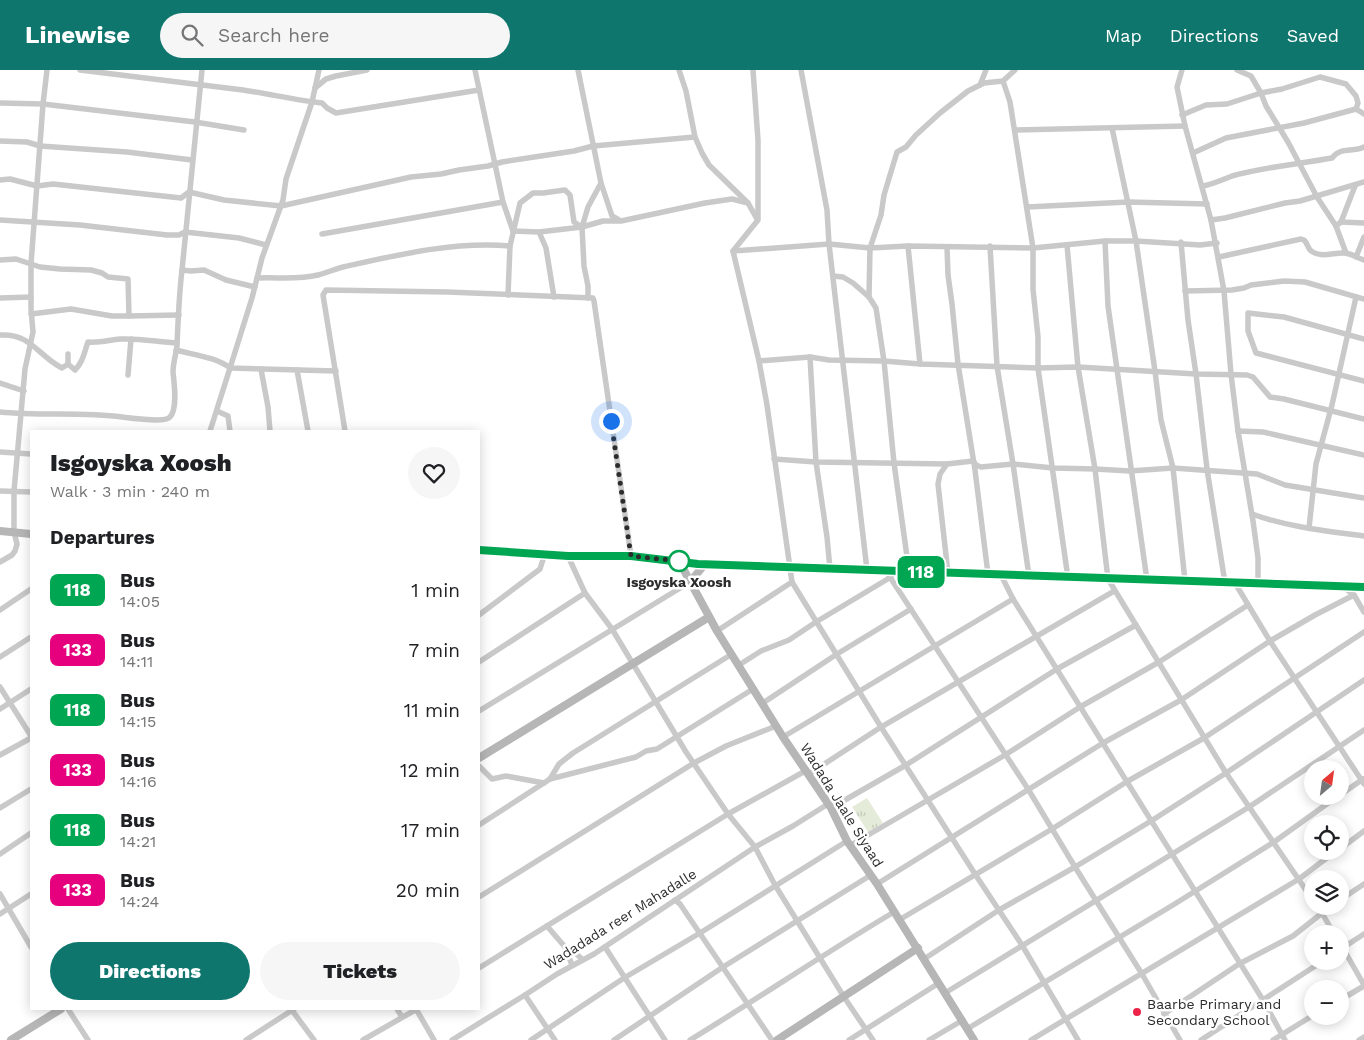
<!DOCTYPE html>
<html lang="en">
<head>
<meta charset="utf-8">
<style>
	body { margin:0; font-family:"Work Sans",sans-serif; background:#f6f6f6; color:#202124; height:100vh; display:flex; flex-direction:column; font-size:19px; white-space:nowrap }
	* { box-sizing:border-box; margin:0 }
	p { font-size:16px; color:#757577 }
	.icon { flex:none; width:28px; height:28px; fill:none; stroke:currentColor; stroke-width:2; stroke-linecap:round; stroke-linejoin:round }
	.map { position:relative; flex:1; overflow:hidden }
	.panel { position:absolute; left:30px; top:360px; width:450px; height:580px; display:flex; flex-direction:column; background:#fff; border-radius:0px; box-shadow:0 2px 12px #0003 }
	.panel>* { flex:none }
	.badge { padding:0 10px; border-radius:8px; font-size:18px; line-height:32px }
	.needle { width:32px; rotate:29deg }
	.buttons { position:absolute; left:1304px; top:690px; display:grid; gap:10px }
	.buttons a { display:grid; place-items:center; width:45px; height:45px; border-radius:50%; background:#fff; box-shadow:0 2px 12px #0003; font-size:25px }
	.you { position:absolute; width:25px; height:25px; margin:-12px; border:4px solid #fff; border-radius:50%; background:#1a73e8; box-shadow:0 0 0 8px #1a73e833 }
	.map>.badge { position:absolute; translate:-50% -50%; box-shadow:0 0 0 2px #fff }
	h2 { padding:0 20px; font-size:19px; line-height:45px }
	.round { display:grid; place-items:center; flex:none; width:52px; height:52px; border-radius:26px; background:#f6f6f6 }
	.overview { display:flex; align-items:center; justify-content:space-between; height:85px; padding:0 20px }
	h1 { font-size:24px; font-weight:800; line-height:38px }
	.primary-button { display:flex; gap:10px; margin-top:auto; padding:10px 20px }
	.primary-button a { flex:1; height:58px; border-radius:30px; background:#0f766e; color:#fff; font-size:20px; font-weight:800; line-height:58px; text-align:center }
	.primary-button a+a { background:#f6f6f6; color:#202124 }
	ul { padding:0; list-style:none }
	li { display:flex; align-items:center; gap:15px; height:60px; padding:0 20px }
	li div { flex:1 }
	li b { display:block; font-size:19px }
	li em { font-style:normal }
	li .badge { min-width:55px; font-weight:700; text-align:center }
	header { display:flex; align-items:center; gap:30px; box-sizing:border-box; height:70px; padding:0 25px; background:#0f766e; color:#fff }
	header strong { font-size:24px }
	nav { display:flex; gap:28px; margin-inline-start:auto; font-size:18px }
	.search { width:350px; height:45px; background:#f6f6f6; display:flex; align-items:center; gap:12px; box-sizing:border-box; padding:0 18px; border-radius:28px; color:#757577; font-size:19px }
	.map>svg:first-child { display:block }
	.park { fill:url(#park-tufts) }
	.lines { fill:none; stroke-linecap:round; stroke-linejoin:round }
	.street { stroke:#c9c9c9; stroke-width:5.5 }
	.secondary { stroke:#b6b6b6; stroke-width:8 }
	.line-casing { stroke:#fff; stroke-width:11 }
	.line { stroke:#00a651; stroke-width:8 }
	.walk { stroke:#2c2c2c; stroke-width:5; stroke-dasharray:0 9 }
	.stop-dot { fill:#fff; stroke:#00a651; stroke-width:2.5 }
	.poi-dot { fill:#ed2347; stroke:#fff; stroke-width:2 }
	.labels { text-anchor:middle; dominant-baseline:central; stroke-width:5; stroke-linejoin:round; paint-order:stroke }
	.stop-label { font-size:14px; font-weight:bold; fill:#2c2c2c; stroke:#fff }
	.street-label { font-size:14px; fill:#2c2c2c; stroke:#fff }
	.poi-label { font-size:14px; fill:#2c2c2c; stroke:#fff; text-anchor:start }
</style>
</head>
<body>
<header>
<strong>Linewise</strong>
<div class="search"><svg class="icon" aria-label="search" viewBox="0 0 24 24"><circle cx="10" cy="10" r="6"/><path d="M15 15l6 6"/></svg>Search here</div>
<nav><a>Map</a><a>Directions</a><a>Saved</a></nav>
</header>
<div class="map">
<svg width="1364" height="970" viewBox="0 0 1364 970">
	<defs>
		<pattern id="park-tufts" width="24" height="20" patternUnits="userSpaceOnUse" patternTransform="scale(1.25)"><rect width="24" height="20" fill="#e4ebd8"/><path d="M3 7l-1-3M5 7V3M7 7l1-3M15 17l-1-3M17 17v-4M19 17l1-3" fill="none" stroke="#c4caba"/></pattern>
	</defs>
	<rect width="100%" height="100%" fill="#fff"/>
	<path class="park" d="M867,728L883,753L868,762L852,737Z"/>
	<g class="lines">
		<g class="street">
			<path d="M80,0C134,7 189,13 243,20C270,24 295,30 322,33L327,38L336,43L479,20"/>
			<path d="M319,0L312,32L286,109L283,130L262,188L252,228L230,298L336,301"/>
			<path d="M475,0L503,132L513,161L539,162L546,178L554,227"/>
			<path d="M578,0L601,113L588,137L582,157L584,196L588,216V228"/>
			<path d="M679,0L686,21L695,67L702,83L709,95L748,133L757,149"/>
			<path d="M753,0L758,70V150L733,181L759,291L767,335L792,512L881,657L975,804L1022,875L1078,970"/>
			<path d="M801,0L827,140L829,174L867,500"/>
			<path d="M1182,0L1177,17L1185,56L1211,150L1224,221L1231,304L1238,361L1253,451L1258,488V514"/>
			<path d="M1237,0L1251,6L1261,23L1266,36L1288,72L1317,127L1336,156L1346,183"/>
			<path d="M1003,11L1010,32L1033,178V219L1038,267V298L1068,508"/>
			<path d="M980,15L986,0"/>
			<path d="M315,18L326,9L336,6L367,0"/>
			<path d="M0,33L43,34L195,52L244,60"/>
			<path d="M1182,45L1206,35L1227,34L1261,23L1282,19L1320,7L1346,14L1356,26L1358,33L1356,39"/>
			<path d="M1112,58L1136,171L1155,301L1161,350L1173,398L1130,401L1095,399L1108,509L1226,703L1312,829"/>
			<path d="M1015,60L1185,56"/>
			<path d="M0,71L27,72L40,76L127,82L192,90"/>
			<path d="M1193,83L1226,68L1304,53L1356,39L1364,44"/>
			<path d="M0,110L10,109L37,116L53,114L181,128L189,122L224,130L281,136L411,107L441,104L459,100L488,96L502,92L574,81L593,76L695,67"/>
			<path d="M601,113L612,146L619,150"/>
			<path d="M1203,116C1213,114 1222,110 1232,106C1264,97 1299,94 1332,88C1341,76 1353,83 1364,77"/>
			<path d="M1027,137L1128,132L1207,134"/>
			<path d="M0,150L80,155L167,165H179L185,162L239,168L266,175"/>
			<path d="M1211,150L1225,148L1285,133L1300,131L1364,112"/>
			<path d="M1341,152L1364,153"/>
			<path d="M1336,156L1341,152L1355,116"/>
			<path d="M539,162L582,157L603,151H621L705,133L732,129L748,133"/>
			<path d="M322,164L503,132"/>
			<path d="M1105,171L1108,236L1147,510"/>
			<path d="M1181,172L1188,250L1196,304L1207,399L1225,513"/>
			<path d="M908,176L920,294"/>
			<path d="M990,176L997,296L1013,394L1029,506"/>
			<path d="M947,177L948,205L952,234L958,294L975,400L988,504"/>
			<path d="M733,181L829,174L870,178L908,176L1033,178L1105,171H1136L1200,175L1217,173"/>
			<path d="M1219,187L1301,169L1304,170C1307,173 1308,177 1310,180C1320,189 1334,182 1345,183C1353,184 1357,188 1364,190"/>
			<path d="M1356,187L1364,167"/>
			<path d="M0,190L16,189L40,197L60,199L91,200L102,203L108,207L128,209L129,246L179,245"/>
			<path d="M182,200L202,0"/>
			<path d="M833,206L843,207L853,213L869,227L876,238L884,291L894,393L909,501"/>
			<path d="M257,208C277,207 298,210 318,205C326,203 335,199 343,197C397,185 455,171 510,176"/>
			<path d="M1185,221L1232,220L1244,218L1251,215L1284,211L1305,212L1364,229"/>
			<path d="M508,225L510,176L520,133L533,123H543L565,120L570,125L574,152L582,157"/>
			<path d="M869,227L870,178L881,145L884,125L897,82L906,77L916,65L940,43L968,21L984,13L1003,11L1015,0"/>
			<path d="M0,228L31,227"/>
			<path d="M31,244L71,239L112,246H129"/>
			<path d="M0,265C31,263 38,286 62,298L68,294V284"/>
			<path d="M1364,269L1284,247L1248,243V261L1256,283L1364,311"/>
			<path d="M176,280C194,285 216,287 230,298L210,361"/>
			<path d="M810,287L816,392L827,467L830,499"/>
			<path d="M759,291L810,287L829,290L884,291L920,294L1038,298L1078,297L1196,304L1247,305L1253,307L1270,327L1284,329L1364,349"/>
			<path d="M68,294L75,300C83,292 84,283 88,272C100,273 109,270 120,269C139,268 158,272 177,273"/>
			<path d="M261,299L268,337L270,361"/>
			<path d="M297,300L308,361"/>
			<path d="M128,305L131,269"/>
			<path d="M0,313L24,321"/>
			<path d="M217,341L228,346L230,361"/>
			<path d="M0,342C40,346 81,342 122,347C131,348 165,353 170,347C178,339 174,312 173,302C173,293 176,284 177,276C178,250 179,225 182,200L191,201L204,200L226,210L255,217"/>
			<path d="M345,361L323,225L326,220L447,222L593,228L594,231L631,486"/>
			<path d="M1238,361L1263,362L1364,385"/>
			<path d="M0,382L31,384"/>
			<path d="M774,389L816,392L947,394"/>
			<path d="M0,421L31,422"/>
			<path d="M1252,444C1288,457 1326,461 1364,466"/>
			<path d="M1309,458L1316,394L1332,335L1356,227"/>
			<path d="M568,486L585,523L612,559L686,682L728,744L755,777L775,815L844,927L873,970"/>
			<path d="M0,492L12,485L15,481L17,474L14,462V421L25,299L33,262L31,239V194L43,34L47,0"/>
			<path d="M886,501L1028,719L1075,797L1142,904L1180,970"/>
			<path d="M948,503L938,414L940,404L947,394L973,391L976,395L981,397L1013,394L1053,398L1095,399L1078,297L1067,175"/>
			<path d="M1001,505L1013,529L1263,930L1285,970"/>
			<path d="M1185,511L1173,398L1257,404L1285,415L1364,428"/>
			<path d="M1235,513L1270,571L1364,714"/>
			<path d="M1342,516L1354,525L1364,542"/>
			<path d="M0,540L31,519"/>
			<path d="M479,545L540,499L545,483"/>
			<path d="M717,561L792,512"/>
			<path d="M0,587L31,567"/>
			<path d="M479,592L585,523"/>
			<path d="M739,595L761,581L789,570L816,552L891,507"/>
			<path d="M0,617L31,666"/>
			<path d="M763,633L837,584L911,539"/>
			<path d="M0,639L31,619"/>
			<path d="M479,641L690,512"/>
			<path d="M783,667L1013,529"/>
			<path d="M0,685L31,668"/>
			<path d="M479,696L492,709L506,706L544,713"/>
			<path d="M809,704L881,657L1114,521"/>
			<path d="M550,709L636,687L646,681L657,679L753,619"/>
			<path d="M1340,725L1363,709"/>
			<path d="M0,738L31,719"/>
			<path d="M831,738L906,695L1057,599L1136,555"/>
			<path d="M479,755L550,709L559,694L573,683L732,584"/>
			<path d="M851,775L1005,685L1080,637L1159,592L1248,535"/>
			<path d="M1340,779L1364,761"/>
			<path d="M0,784L31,763"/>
			<path d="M877,814L1103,673L1181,630L1270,571L1315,545L1354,525"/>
			<path d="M0,824L31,877"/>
			<path d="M479,827L694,693L726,676L776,656"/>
			<path d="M675,830L680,834L772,970"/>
			<path d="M1340,830L1364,814"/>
			<path d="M1318,836L1334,864"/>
			<path d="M0,844L31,824"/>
			<path d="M899,850L1052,759L1128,711L1204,668L1364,562"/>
			<path d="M547,856L565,877L572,895"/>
			<path d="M1340,873L1364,915"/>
			<path d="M565,877L572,880L582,889"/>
			<path d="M605,877L665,970"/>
			<path d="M1341,879L1364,864"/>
			<path d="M924,889L999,840L1075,797L1151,751L1226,703L1364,610"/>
			<path d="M479,898L728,744L807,700"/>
			<path d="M945,923L1249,737L1364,660"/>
			<path d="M525,925L555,970"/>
			<path d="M1340,930L1364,916"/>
			<path d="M68,939L88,970"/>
			<path d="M291,939L314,970"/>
			<path d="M397,939L402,947"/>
			<path d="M416,939L434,970"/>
			<path d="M1164,944L1239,894L1293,866L1331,836"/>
			<path d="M967,959L1173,835L1274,772L1338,726"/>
			<path d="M246,970L294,939"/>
			<path d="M363,970L417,939"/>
			<path d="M452,970L525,925L557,904L594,884L755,777L793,756L828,734"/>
			<path d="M531,970L624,908L700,863L847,771"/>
			<path d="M614,970L723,897L871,805"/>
			<path d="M690,970C759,928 825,883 894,842"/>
			<path d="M849,970L939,913"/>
			<path d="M929,970L963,950"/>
			<path d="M1031,970L1299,809L1336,781"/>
			<path d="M1201,970L1323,891"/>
			<path d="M1273,970L1312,946"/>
			<path d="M1359,970L1364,967"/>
		</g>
		<g class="secondary">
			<path d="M0,461L31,464"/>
			<path d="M479,480L568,486H631L698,494L1364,517"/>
			<path d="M679,491L717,561L783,667L831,738L847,771L877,814L974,970"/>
			<path d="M690,512L705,494"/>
			<path d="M479,688L709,547"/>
			<path d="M11,970L61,939"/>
			<path d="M777,970L918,878"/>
		</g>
	</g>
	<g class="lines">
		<g class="line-casing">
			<path id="line" d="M479,480L568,486H631L698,494L1364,517"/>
		</g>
		<use href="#line" class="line"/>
		<path class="walk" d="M611,351L631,486L679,491"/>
	</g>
	<circle class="stop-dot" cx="679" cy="491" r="10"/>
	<circle class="poi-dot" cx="1137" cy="942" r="5"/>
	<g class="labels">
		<g class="stop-label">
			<text x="679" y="512">Isgoyska Xoosh</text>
		</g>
		<g class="street-label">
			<text transform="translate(842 735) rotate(58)">Wadada Jaale Siyaad</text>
			<text transform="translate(620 849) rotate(-32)">Wadadada reer Mahadalle</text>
		</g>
		<g class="poi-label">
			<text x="1147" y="934">Baarbe Primary and<tspan x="1147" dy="16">Secondary School</tspan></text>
		</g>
	</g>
</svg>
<div class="buttons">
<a><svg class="needle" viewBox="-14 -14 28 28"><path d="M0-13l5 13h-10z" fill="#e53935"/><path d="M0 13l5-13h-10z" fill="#757577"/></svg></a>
<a><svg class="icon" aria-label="locate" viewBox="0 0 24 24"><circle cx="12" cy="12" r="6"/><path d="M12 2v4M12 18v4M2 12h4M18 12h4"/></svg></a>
<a><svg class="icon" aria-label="layers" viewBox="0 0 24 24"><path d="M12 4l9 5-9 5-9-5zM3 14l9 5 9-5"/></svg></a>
<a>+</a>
<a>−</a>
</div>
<div class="you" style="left:611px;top:351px"></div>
<b class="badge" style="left:921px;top:502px;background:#00a651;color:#fff">118</b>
<section class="panel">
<div class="overview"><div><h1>Isgoyska Xoosh</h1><p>Walk · 3 min · 240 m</p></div><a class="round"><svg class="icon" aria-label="heart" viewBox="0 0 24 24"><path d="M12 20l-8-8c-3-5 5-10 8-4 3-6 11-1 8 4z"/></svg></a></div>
<h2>Departures</h2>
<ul>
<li><span class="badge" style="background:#00a651;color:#fff">118</span><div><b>Bus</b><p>14:05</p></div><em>1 min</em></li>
<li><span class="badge" style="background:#e6007e;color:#fff">133</span><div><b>Bus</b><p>14:11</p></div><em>7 min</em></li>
<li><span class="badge" style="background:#00a651;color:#fff">118</span><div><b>Bus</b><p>14:15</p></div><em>11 min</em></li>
<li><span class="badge" style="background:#e6007e;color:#fff">133</span><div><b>Bus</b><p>14:16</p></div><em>12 min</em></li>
<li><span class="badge" style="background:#00a651;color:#fff">118</span><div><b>Bus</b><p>14:21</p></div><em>17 min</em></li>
<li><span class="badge" style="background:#e6007e;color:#fff">133</span><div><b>Bus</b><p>14:24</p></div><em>20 min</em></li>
</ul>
<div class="primary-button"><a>Directions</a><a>Tickets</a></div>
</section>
</div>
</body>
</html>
